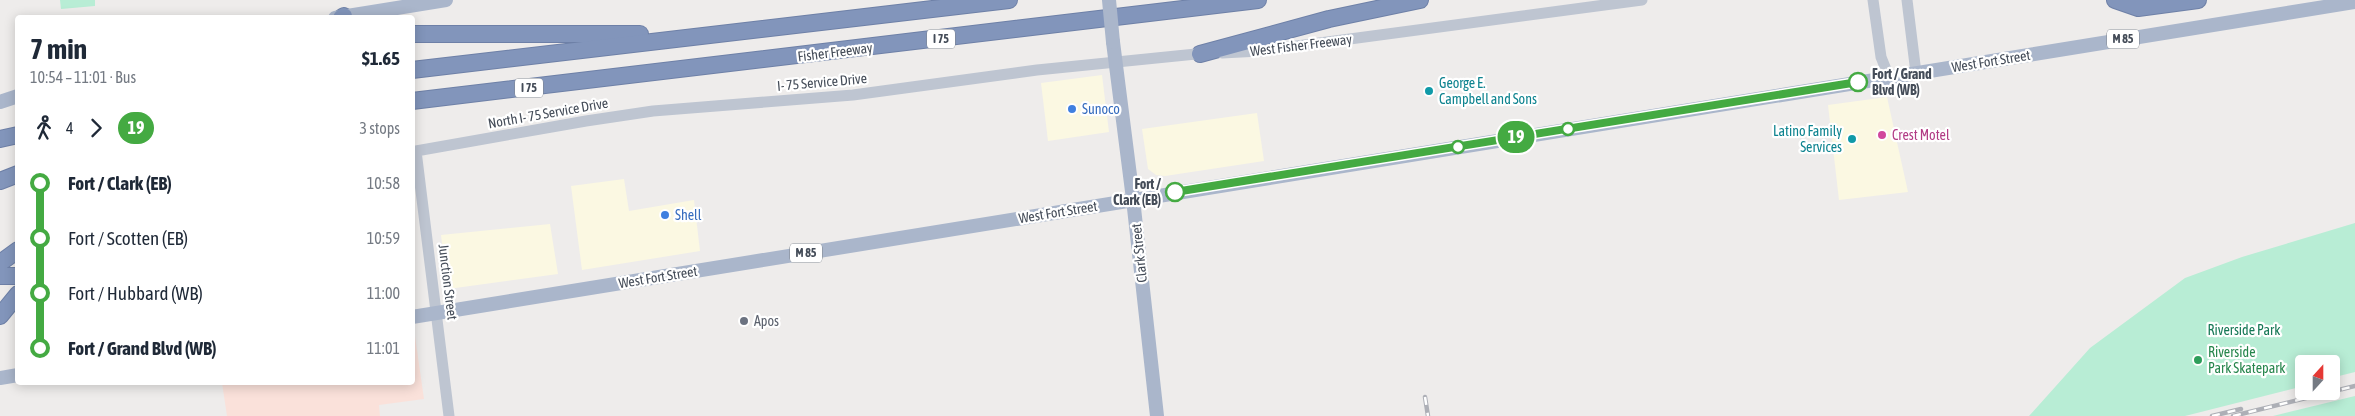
<!DOCTYPE html>
<html lang="en">
<head>
<meta charset="utf-8">
<style>
	body { margin:0; font-family:"Asap Condensed",sans-serif; background:#f6f6f7; color:#1f2937; height:100vh; display:flex; flex-direction:column; font-size:19px; white-space:nowrap }
	* { box-sizing:border-box; margin:0 }
	p { font-size:16px; color:#747a83 }
	.icon { flex:none; width:28px; height:28px; fill:none; stroke:currentColor; stroke-width:2; stroke-linecap:round; stroke-linejoin:round }
	.map { position:relative; flex:1; overflow:hidden }
	.side { position:absolute; left:15px; top:15px; width:400px; height:370px; display:flex; flex-direction:column; background:#fff; border-radius:5px; box-shadow:0 2px 12px #0003 }
	.side>* { flex:none }
	.badge { padding:0 10px; border-radius:16px; font-size:18px; line-height:32px }
	.needle { width:32px; rotate:21deg }
	.buttons { position:absolute; left:2295px; top:355px; display:grid; gap:10px }
	.buttons a { display:grid; place-items:center; width:45px; height:45px; border-radius:5px; background:#fff; box-shadow:0 2px 12px #0003; font-size:25px }
	.map>.badge { position:absolute; translate:-50% -50%; box-shadow:0 0 0 2px #fff }
	.legs { display:flex; align-items:center; gap:8px; height:55px; padding:0 15px; font-size:16px }
	.legs p { margin-inline-start:auto }
	.head { display:flex; align-items:center; justify-content:space-between; height:85px; padding:0 15px }
	h1 { font-size:28px; font-weight:700; line-height:38px }
	ul { padding:0 15px; list-style:none }
	li { display:flex; align-items:center; gap:18px; height:55px; font-size:19px }
	li i { display:grid; place-items:center; width:8px; height:100%; margin:0 6px; background:currentColor }
	li i::after { content:''; width:12px; height:12px; margin:-6px; border:4px solid; border-radius:50%; background:#fff }
	li p { margin-inline-start:auto }
	li:first-child i { background:linear-gradient(#0000 50%,currentColor 0) }
	li:last-child i { background:linear-gradient(currentColor 50%,#0000 0) }
	.map>svg:first-child { display:block }
	.commercial { fill:#fbf8e2 }
	.medical { fill:#fae1da }
	.green { fill:#b8edd5 }
	.lines { fill:none; stroke-linecap:round; stroke-linejoin:round }
	.highway-casing { stroke:#6e80a7; stroke-width:18 }
	.minor { stroke:#bec5d1; stroke-width:11 }
	.major { stroke:#aab6cb; stroke-width:14 }
	.highway { stroke:#8295bb; stroke-width:16 }
	.rail-casing { stroke:#adafb6; stroke-width:4.5 }
	.rail { stroke:#fff; stroke-width:2.5; stroke-dasharray:8; stroke-linecap:butt }
	.major-bridge { stroke:#aab6cb; stroke-width:14 }
	.line-1-casing { stroke:#fff; stroke-width:11 }
	.line-1 { stroke:#44aa42; stroke-width:8 }
	.stop-1-dot { fill:#fff; stroke:#44aa42; stroke-width:2.5 }
	.culture-dot { fill:#0f9aa8; stroke:#fff; stroke-width:2 }
	.shop-dot { fill:#3f7fe0; stroke:#fff; stroke-width:2 }
	.hotel-dot { fill:#d1479c; stroke:#fff; stroke-width:2 }
	.worship-dot { fill:#6b7280; stroke:#fff; stroke-width:2 }
	.leisure-dot { fill:#2e9e5b; stroke:#fff; stroke-width:2 }
	.labels { text-anchor:middle; dominant-baseline:central; stroke-width:4.5; stroke-linejoin:round; paint-order:stroke }
	.shield { fill:#fff; stroke:#7c828a; stroke-width:1 }
	.shield-label { font-size:12px; font-weight:bold; fill:#444c58 }
	.street-label { font-size:14px; fill:#444c58; stroke:#fff }
	.stop-label { font-size:14px; font-weight:bold; fill:#444c58; stroke:#fff; text-anchor:start }
	.culture-label { font-size:14px; fill:#0d838f; stroke:#fff; text-anchor:start }
	.shop-label { font-size:14px; fill:#366cbe; stroke:#fff; text-anchor:start }
	.hotel-label { font-size:14px; fill:#b23c85; stroke:#fff; text-anchor:start }
	.worship-label { font-size:14px; fill:#5b616d; stroke:#fff; text-anchor:start }
	.park-label { font-size:14px; fill:#167856; stroke:#fff }
	.leisure-label { font-size:14px; fill:#27864d; stroke:#fff; text-anchor:start }
</style>
</head>
<body>
<div class="map">
<svg width="2355" height="416" viewBox="0 0 2355 416">
	<rect width="100%" height="100%" fill="#eeeceb"/>
	<g class="commercial">
		<path d="M1102,75L1109,132L1048,141L1041,83Z"/>
		<path d="M1887,97L1908,192L1839,200L1828,105Z"/>
		<path d="M1257,113L1264,161L1165,176L1156,175L1148,169L1142,129Z"/>
		<path d="M624,179L629,211L694,200L700,251L582,270L571,186Z"/>
		<path d="M550,224L558,274L448,289L441,235Z"/>
	</g>
	<path class="medical" d="M412,336H415L424,399L379,405L380,416H227L222,383L412,382Z"/>
	<g class="green">
		<path d="M60,0H95V6L61,9Z"/>
		<path d="M2355,223V372L2331,378V364H2304V386L2185,416H2029L2090,348L2185,278L2242,257Z"/>
		<path d="M2355,396V416H2273Z"/>
	</g>
	<g class="lines">
		<g class="highway-casing">
			<g id="highway">
				<path d="M2115,0L2138,8L2198,0"/>
				<path d="M341,18L344,16"/>
				<path d="M412,34H640"/>
				<path d="M1200,54L1329,19L1420,0"/>
				<path d="M412,70L1009,0"/>
				<path d="M412,101L1258,0"/>
				<path d="M0,139L18,135"/>
				<path d="M0,181L18,174"/>
				<path d="M0,263L18,250"/>
				<path d="M0,276H18"/>
				<path d="M0,316L18,294"/>
			</g>
		</g>
		<g class="minor">
			<path d="M1873,0L1881,57L1889,77"/>
			<path d="M1907,0L1916,73"/>
			<path d="M1222,53L1260,51L1642,0"/>
			<path d="M449,416L416,151L586,121L653,111L853,95L1037,70L1206,53"/>
		</g>
		<g class="major">
			<path d="M335,18L446,0"/>
			<path d="M1113,42L1133,199L1157,416"/>
			<path d="M0,102L18,96"/>
			<path d="M412,317L2355,2"/>
			<path d="M0,378L18,375"/>
		</g>
		<use href="#highway" class="highway"/>
		<g class="rail-casing">
			<g id="rail">
				<path d="M1425,397L1428,416"/>
				<path d="M2212,416L2241,409"/>
				<path d="M2233,416L2355,386"/>
			</g>
		</g>
		<use href="#rail" class="rail"/>
		<path class="major-bridge" d="M1109,0L1113,42"/>
	</g>
	<g class="lines">
		<g class="line-1-casing">
			<path id="line-1" d="M1175,192L1858,82"/>
		</g>
		<use href="#line-1" class="line-1"/>
	</g>
	<g class="stop-1-dot">
		<circle cx="1858" cy="82" r="9"/>
		<circle cx="1568" cy="129" r="6"/>
		<circle cx="1458" cy="147" r="6"/>
		<circle cx="1175" cy="192" r="9"/>
	</g>
	<g class="culture-dot">
		<circle cx="1429" cy="91" r="5"/>
		<circle cx="1852" cy="139" r="5"/>
	</g>
	<g class="shop-dot">
		<circle cx="1072" cy="109" r="5"/>
		<circle cx="665" cy="215" r="5"/>
	</g>
	<circle class="hotel-dot" cx="1882" cy="135" r="5"/>
	<circle class="worship-dot" cx="744" cy="321" r="5"/>
	<circle class="leisure-dot" cx="2198" cy="360" r="5"/>
	<g class="labels">
		<g class="shield">
			<rect x="927" y="29.5" width="28" height="19" rx="4"/>
			<rect x="2107" y="29.5" width="32" height="19" rx="4"/>
			<rect x="515" y="78.5" width="28" height="19" rx="4"/>
			<rect x="790" y="243.5" width="32" height="19" rx="4"/>
		</g>
		<g class="shield-label">
			<text x="941" y="39">I 75</text>
			<text x="2123" y="39">M 85</text>
			<text x="529" y="88">I 75</text>
			<text x="806" y="253">M 85</text>
		</g>
		<g class="street-label">
			<text transform="translate(1301 45) rotate(-7)">West Fisher Freeway</text>
			<text transform="translate(835 52) rotate(-7)">Fisher Freeway</text>
			<text transform="translate(1991 61) rotate(-9)">West Fort Street</text>
			<text transform="translate(822 82) rotate(-5)">I- 75 Service Drive</text>
			<text transform="translate(548 113) rotate(-10)">North I- 75 Service Drive</text>
			<text transform="translate(1058 212) rotate(-9)">West Fort Street</text>
			<text transform="translate(1139 253) rotate(-96)">Clark Street</text>
			<text transform="translate(658 277) rotate(-9)">West Fort Street</text>
			<text transform="translate(448 282) rotate(83)">Junction Street</text>
		</g>
		<g class="stop-label">
			<text x="1872" y="74">Fort / Grand<tspan x="1872" dy="16">Blvd (WB)</tspan></text>
			<text x="1161" y="184" text-anchor="end">Fort /<tspan x="1161" dy="16">Clark (EB)</tspan></text>
		</g>
		<g class="culture-label">
			<text x="1439" y="83">George E.<tspan x="1439" dy="16">Campbell and Sons</tspan></text>
			<text x="1842" y="131" text-anchor="end">Latino Family<tspan x="1842" dy="16">Services</tspan></text>
		</g>
		<g class="shop-label">
			<text x="1082" y="109">Sunoco</text>
			<text x="675" y="215">Shell</text>
		</g>
		<g class="hotel-label">
			<text x="1892" y="135">Crest Motel</text>
		</g>
		<g class="worship-label">
			<text x="754" y="321">Apos</text>
		</g>
		<g class="park-label">
			<text x="2244" y="330">Riverside Park</text>
		</g>
		<g class="leisure-label">
			<text x="2208" y="352">Riverside<tspan x="2208" dy="16">Park Skatepark</tspan></text>
		</g>
	</g>
</svg>
<div class="buttons">
<a><svg class="needle" viewBox="-14 -14 28 28"><path d="M0-13l5 13h-10z" fill="#e53935"/><path d="M0 13l5-13h-10z" fill="#747a83"/></svg></a>
</div>
<b class="badge" style="left:1516px;top:137px;background:#44aa42;color:#fff">19</b>
<section class="side">
<div class="head"><div><h1>7 min</h1><p>10:54 – 11:01 · Bus</p></div><b>$1.65</b></div>
<div class="legs"><svg class="icon" aria-label="walk" viewBox="0 0 24 24"><circle cx="13" cy="4" r="2"/><path d="M13 8l-2 6 4 7M11 14l-3 7M7 12l3-4h3l4 4"/></svg>4<svg class="icon" aria-label="forward" viewBox="0 0 24 24"><path d="M9 5l7 7-7 7"/></svg><b class="badge" style="background:#44aa42;color:#fff">19</b><p>3 stops</p></div>
<ul>
<li><i style="color:#44aa42"></i><b>Fort / Clark (EB)</b><p>10:58</p></li>
<li><i style="color:#44aa42"></i><span>Fort / Scotten (EB)</span><p>10:59</p></li>
<li><i style="color:#44aa42"></i><span>Fort / Hubbard (WB)</span><p>11:00</p></li>
<li><i style="color:#44aa42"></i><b>Fort / Grand Blvd (WB)</b><p>11:01</p></li>
</ul>
</section>
</div>
</body>
</html>
